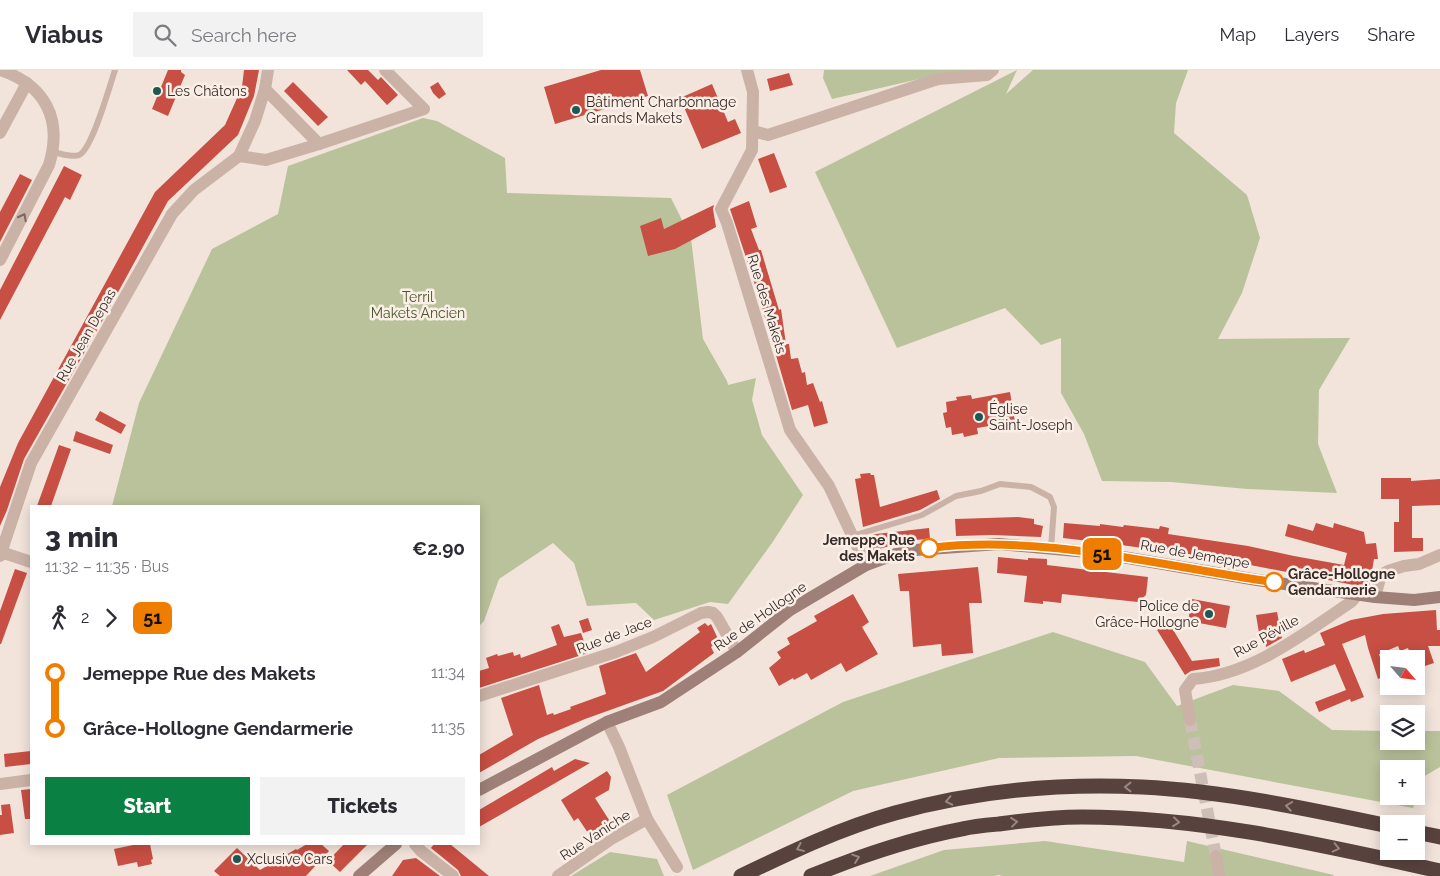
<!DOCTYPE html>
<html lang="en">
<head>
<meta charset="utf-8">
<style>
	body { margin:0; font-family:Raleway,sans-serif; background:#f2f2f3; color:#2b2b33; height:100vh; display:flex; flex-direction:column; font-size:19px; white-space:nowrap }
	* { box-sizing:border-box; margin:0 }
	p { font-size:16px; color:#7c7c81 }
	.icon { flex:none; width:28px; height:28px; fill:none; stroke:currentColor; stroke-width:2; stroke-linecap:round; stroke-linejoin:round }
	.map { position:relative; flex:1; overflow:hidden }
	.side { position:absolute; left:30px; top:435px; width:450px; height:340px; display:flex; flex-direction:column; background:#fff; border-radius:0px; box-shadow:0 2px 12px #0003 }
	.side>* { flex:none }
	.badge { padding:0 10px; border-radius:8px; font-size:18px; line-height:32px }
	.needle { width:32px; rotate:118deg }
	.controls { position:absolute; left:1380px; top:580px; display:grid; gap:10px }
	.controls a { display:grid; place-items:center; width:45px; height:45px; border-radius:0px; background:#fff; box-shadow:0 2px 12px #0003; font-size:25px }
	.map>.badge { position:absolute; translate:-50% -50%; box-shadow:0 0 0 2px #fff }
	.legs { display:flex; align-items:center; gap:8px; height:55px; padding:0 15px; font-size:16px }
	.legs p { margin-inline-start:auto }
	.summary { display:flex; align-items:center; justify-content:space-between; height:85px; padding:0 15px }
	h1 { font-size:28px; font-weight:800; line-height:38px }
	.cta { display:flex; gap:10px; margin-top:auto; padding:10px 15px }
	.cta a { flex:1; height:58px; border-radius:0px; background:#0b8043; color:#fff; font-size:20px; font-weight:800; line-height:58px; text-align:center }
	.cta a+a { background:#f2f2f3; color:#2b2b33 }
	ul { padding:0 15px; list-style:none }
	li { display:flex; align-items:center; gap:18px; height:55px; font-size:19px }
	li i { display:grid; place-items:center; width:8px; height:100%; margin:0 6px; background:currentColor }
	li i::after { content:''; width:12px; height:12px; margin:-6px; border:4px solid; border-radius:50%; background:#fff }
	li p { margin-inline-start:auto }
	li:first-child i { background:linear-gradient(#0000 50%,currentColor 0) }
	li:last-child i { background:linear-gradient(currentColor 50%,#0000 0) }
	header { display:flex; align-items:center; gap:30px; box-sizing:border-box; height:70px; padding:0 25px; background:#fff; border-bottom:1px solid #e1e1e2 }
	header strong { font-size:24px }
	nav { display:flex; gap:28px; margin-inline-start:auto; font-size:18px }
	.search { width:350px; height:45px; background:#f2f2f3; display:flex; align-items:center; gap:12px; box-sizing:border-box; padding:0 18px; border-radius:0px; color:#7c7c81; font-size:19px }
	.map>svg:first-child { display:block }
	.green { fill:#bac29b; fill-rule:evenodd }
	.building { fill:#c84f43 }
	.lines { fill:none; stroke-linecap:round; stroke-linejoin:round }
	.street-tunnel { stroke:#cdbfb7; stroke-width:12; stroke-dasharray:12 6; stroke-linecap:butt }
	.lane { stroke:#cbb2a7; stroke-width:6 }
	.street { stroke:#cbb2a7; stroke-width:12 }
	.secondary { stroke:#9e8078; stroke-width:12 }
	.highway { stroke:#58423e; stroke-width:15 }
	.oneway { stroke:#7a6761 }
	.oneway2 { stroke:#998782 }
	.line-1-casing { stroke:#fff; stroke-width:11 }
	.line-1 { stroke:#ef7d00; stroke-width:8 }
	.poi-dot { fill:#1c5954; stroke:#faefe7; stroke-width:2 }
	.stop-1-dot { fill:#fff; stroke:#ef7d00; stroke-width:2.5 }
	.labels { text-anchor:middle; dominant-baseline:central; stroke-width:5; stroke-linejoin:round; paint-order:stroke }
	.poi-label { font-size:14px; fill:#372a27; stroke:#faefe7; text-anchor:start }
	.park-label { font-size:14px; fill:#4c562b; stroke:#faefe7 }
	.street-label { font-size:14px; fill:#372a27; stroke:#faefe7 }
	.stop-label { font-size:14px; font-weight:bold; fill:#372a27; stroke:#faefe7; text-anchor:end }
</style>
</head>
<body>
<header>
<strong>Viabus</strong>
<div class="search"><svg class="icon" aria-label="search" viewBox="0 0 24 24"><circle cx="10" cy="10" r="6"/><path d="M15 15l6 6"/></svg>Search here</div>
<nav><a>Map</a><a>Layers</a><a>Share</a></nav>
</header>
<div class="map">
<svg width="1440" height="806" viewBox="0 0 1440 806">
	<rect width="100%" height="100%" fill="#f2e4db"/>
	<g class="green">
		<path d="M824,0H980L937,5L832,29L823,8Z"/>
		<path d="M1017,0L1006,24L1033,0H1188L1176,33L1174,63L1247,125L1260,168L1242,223L1218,269L1350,268L1319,320L1318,374L1337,423L1247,419L1171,412L1102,411L1084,364L1061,323V268L1041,275L1005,238L897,278L815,102Z"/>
		<path d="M423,48L437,51L505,88L507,123L671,128L691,168L703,269L727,311L728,315L756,308L752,330L762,365L803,425L772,473L728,534L710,532L654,550L636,533L587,536L574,493L553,473L499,509L484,551L479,556V436H112L139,333L212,179L278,144L288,96Z"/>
		<path d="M1053,562L1145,592L1177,636L1233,615L1279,621L1332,660L1389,661V671H1416V661H1440V697L1423,707L1413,738L1136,686L999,688L853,721L693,800L667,725L843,632ZM1389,699H1416V726H1389Z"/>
		<path d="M1045,771L1184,792L1187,771L1334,805L1333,806H1002L999,805L994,806H870L944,780Z"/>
		<path d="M610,782L657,789L664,806H571Z"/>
	</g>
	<g class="building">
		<path d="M168,0H181V2L185,5L168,46L152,39Z"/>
		<path d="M244,0H259L254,26L238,65L168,131L105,246L24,389L7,440L0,456V417L18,373L155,122L225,55L242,17Z"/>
		<path d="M347,0H368L378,10L381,7L398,25L387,35L365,11L361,15Z"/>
		<path d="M601,0H640L648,26L555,54L544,17Z"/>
		<path d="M789,3L793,15L770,21L767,9Z"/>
		<path d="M293,12L328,47L318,56L284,21Z"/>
		<path d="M438,12L446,24L439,29L433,23L430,17Z"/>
		<path d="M712,14L728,52L735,49L741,63L702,79L680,28Z"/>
		<path d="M774,83L787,117L770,123L758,89Z"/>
		<path d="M64,96L82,105L70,130L65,127L0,250V220Z"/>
		<path d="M20,104L32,110L0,172V142Z"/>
		<path d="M749,131L757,157L751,159L759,180H761L779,240L781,239L786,274H789L791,289L798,288L802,303L805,302L807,315L813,313L820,332L822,331L828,353L814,357L808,335L792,340L759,227L730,139Z"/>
		<path d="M714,135L713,139L716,157L675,179L648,186L640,156L661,148L664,159Z"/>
		<path d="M1010,322L1015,352L977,358L978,364L964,367L963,363L952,365L951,357L946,358L943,343L947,342L946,332L957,330L956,327L971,325L972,329Z"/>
		<path d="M100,341L126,355L121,364L95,350Z"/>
		<path d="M76,361L113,375L110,384L73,371Z"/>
		<path d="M59,375L71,379L51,436H37Z"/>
		<path d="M870,403L871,405H874L880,437L937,420L940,429L920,440L863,457L855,409L861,408L860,404Z"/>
		<path d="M1381,408H1411V411L1440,409V435L1412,436V468H1423V481L1394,482V452H1399V429H1381Z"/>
		<path d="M1018,447L1034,449V454L1043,456L1041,467L992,465L956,466L955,449Z"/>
		<path d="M1064,453L1100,456V454L1123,457L1124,455L1159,459L1160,456L1169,458L1168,464L1248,476L1294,486L1344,495L1347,483L1285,466L1288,454L1313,461L1316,453L1333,458L1334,453L1364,462L1366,474L1376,473L1378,489H1374L1369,518L1214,488L1114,474L1063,468Z"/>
		<path d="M929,458L930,469L914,470L882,478L869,483L863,470H865V467L876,464Z"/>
		<path d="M998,487L1028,490V488L1047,489V495L1148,507L1146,525L1138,532L1062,524L1061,533L1043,531V534L1024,532L1027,506L997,503Z"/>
		<path d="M978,497L982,533H969L973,583L942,586L941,574L913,577L909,521H900L898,504Z"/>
		<path d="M15,499L27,503L1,574H0V541Z"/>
		<path d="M853,524L869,552L862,557L878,584L846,602L841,593L811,610L807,603L794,610L793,608L779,616L769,598L781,588L777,582L790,574L787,568L817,551L814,546Z"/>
		<path d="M1192,529L1230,536L1226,558L1188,551Z"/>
		<path d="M1436,540L1437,560H1440V576H1428L1434,593L1416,599V589H1412L1408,578L1400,581L1398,576L1379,584L1386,606L1378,609L1368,578L1365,565L1342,574L1364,627L1351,632L1350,629L1319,642L1315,632L1346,620L1335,594L1291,612L1282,589L1304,580L1305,583L1325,575L1320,563L1351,550L1383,544Z"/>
		<path d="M1277,542L1282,568L1266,577L1264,563H1259L1256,545Z"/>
		<path d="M588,548L592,560L583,563L579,551Z"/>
		<path d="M705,553L708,556L711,554L719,571L711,577L714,583L663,621L585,649L538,669L479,703V685L513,665L501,628L539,615L547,645L553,643L554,645L571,639L570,637L606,624L599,596L636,583L646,602L700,562L697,558Z"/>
		<path d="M1169,553L1192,591L1219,588L1220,596L1191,601L1185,605L1157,560Z"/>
		<path d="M559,554L564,567L581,563L588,583L479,618V601L489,598L486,588L497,584L498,586L513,582L514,586L520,584L521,588L557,575L551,557Z"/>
		<path d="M31,681V694L5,697L4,684Z"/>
		<path d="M575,689L590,693L479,757V740L552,697L554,701Z"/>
		<path d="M607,701L611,707L609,720L595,728L611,753L590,766L578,748L574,751L561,730Z"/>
		<path d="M31,719V749H25L21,720Z"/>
		<path d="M10,734L14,763L0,765V745H2L1,735Z"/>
		<path d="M138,774H150L153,789L151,790L152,794L138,797L137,792L118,796L114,779Z"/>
		<path d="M307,774H321L329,781L306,806H220L214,801L237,778L260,800L296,779L297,780Z"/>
		<path d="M344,774H368L340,802L328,791Z"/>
		<path d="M434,774H450L489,806H461L458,800L431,778Z"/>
		<path d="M416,788L440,806H392L403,790Z"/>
	</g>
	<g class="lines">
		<path class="street-tunnel" d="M1190,650L1216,786"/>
		<g class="lane">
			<path d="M52,82C60,83 72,88 79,85C92,80 110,15 115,0"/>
			<path d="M852,466L922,445L956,426L981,421L1000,414L1031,417L1050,427L1054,437L1051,479"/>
		</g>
		<g class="street">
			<path d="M747,0L753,22L752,80L721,139L727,153L790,360L829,416L866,495"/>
			<path d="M265,19L319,74"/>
			<path d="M753,61L768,65L938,9L987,5L993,0"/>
			<path d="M0,63L27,13"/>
			<path d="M239,86L266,90L319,74L424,39L385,0"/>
			<path d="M239,86L255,51L265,19L268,0"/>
			<path d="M0,190L49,95C63,49 45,15 0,0"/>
			<path d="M1,482L31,492"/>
			<path d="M0,486L31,393L172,144L194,120L239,86"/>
			<path d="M1375,527L1381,505L1388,501L1404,496L1419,494L1440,485"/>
			<path d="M479,626L616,582L653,567L701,543L708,542L713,543L717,547L737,582"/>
			<path d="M1190,650L1185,620L1193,609C1252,605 1303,564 1351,532L1358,524"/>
			<path d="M607,652L619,677L647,749L677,797"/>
			<path d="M0,714L31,710"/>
			<path d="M415,774L421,781L453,806"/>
			<path d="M1216,786L1219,806"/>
			<path d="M558,806L611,769L647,749"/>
		</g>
		<g class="secondary">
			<path d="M479,720L607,652L661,632L737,582L790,540L866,495L896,484L915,480L999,474L1099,483L1257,510L1375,527L1414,530L1440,527"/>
			<path d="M359,806L396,774"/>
		</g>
		<g class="highway">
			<path d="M1416,762L1440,767"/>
			<path d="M741,806C791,782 841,758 895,743C974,721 1060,713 1142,717C1224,721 1309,739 1389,756"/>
			<path d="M811,806C860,786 910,769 962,759C974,756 987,755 999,754C1027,750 1055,747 1082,747C1203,747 1322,775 1440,801"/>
		</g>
	</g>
	<defs><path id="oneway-chevron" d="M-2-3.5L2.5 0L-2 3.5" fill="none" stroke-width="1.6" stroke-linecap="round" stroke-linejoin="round" transform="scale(1.25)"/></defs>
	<use class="oneway" href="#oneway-chevron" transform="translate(23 147) rotate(-63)"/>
	<g class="oneway2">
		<use href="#oneway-chevron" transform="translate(1128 717) rotate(-180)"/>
		<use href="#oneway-chevron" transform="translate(949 731) rotate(168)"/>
		<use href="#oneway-chevron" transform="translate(1289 736) rotate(-171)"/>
		<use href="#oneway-chevron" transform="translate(1014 752) rotate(-7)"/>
		<use href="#oneway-chevron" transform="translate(1176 752) rotate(6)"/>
		<use href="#oneway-chevron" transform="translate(800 778) rotate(157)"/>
		<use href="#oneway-chevron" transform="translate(1336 778) rotate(13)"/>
		<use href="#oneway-chevron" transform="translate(856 788) rotate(-19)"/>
	</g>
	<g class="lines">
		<g class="line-1-casing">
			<path id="line-1" d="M929,478C1045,464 1159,496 1274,512"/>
		</g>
		<use href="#line-1" class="line-1"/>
	</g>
	<g class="poi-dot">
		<circle cx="157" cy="21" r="5"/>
		<circle cx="576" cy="40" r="5"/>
		<circle cx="979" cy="347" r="5"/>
		<circle cx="1209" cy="544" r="5"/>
		<circle cx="237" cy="789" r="5"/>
	</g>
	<g class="stop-1-dot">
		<circle cx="929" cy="478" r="9"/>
		<circle cx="1274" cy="512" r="9"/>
	</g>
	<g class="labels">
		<g class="poi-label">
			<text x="167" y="21">Les Châtons</text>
			<text x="586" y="32">Bâtiment Charbonnage<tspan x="586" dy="16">Grands Makets</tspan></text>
			<text x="989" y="339">Église<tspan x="989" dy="16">Saint-Joseph</tspan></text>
			<text x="1199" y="536" text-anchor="end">Police de<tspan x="1199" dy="16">Grâce-Hollogne</tspan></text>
			<text x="247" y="789">Xclusive Cars</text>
		</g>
		<g class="park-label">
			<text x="418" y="227">Terril<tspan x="418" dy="16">Makets Ancien</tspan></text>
		</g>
		<g class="street-label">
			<text transform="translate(767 234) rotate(73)">Rue des Makets</text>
			<text transform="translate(86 265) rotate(-60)">Rue Jean Depas</text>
			<text transform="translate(1195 484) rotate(10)">Rue de Jemeppe</text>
			<text transform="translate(760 546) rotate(-35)">Rue de Hollogne</text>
			<text transform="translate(614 565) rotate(-21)">Rue de Jace</text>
			<text transform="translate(1266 566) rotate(-29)">Rue Péville</text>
			<text transform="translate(595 765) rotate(-33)">Rue Vaniche</text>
		</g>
		<g class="stop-label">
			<text x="915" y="470">Jemeppe Rue<tspan x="915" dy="16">des Makets</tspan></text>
			<text x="1288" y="504" text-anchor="start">Grâce-Hollogne<tspan x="1288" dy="16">Gendarmerie</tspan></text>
		</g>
	</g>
</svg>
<div class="controls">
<a><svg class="needle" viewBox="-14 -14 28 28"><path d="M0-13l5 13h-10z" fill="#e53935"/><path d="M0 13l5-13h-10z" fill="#7c7c81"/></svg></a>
<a><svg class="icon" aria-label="layers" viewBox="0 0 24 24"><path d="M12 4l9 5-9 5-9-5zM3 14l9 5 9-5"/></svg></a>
<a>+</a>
<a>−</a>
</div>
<b class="badge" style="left:1102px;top:484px;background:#ef7d00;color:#111">51</b>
<section class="side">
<div class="summary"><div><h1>3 min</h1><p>11:32 – 11:35 · Bus</p></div><b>€2.90</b></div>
<div class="legs"><svg class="icon" aria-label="walk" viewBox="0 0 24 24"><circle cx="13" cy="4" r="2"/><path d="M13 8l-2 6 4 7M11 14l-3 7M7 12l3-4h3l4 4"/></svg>2<svg class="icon" aria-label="forward" viewBox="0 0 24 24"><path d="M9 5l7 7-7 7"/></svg><b class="badge" style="background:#ef7d00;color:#111">51</b></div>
<ul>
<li><i style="color:#ef7d00"></i><b>Jemeppe Rue des Makets</b><p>11:34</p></li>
<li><i style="color:#ef7d00"></i><b>Grâce-Hollogne Gendarmerie</b><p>11:35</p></li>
</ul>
<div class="cta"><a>Start</a><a>Tickets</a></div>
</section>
</div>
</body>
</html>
